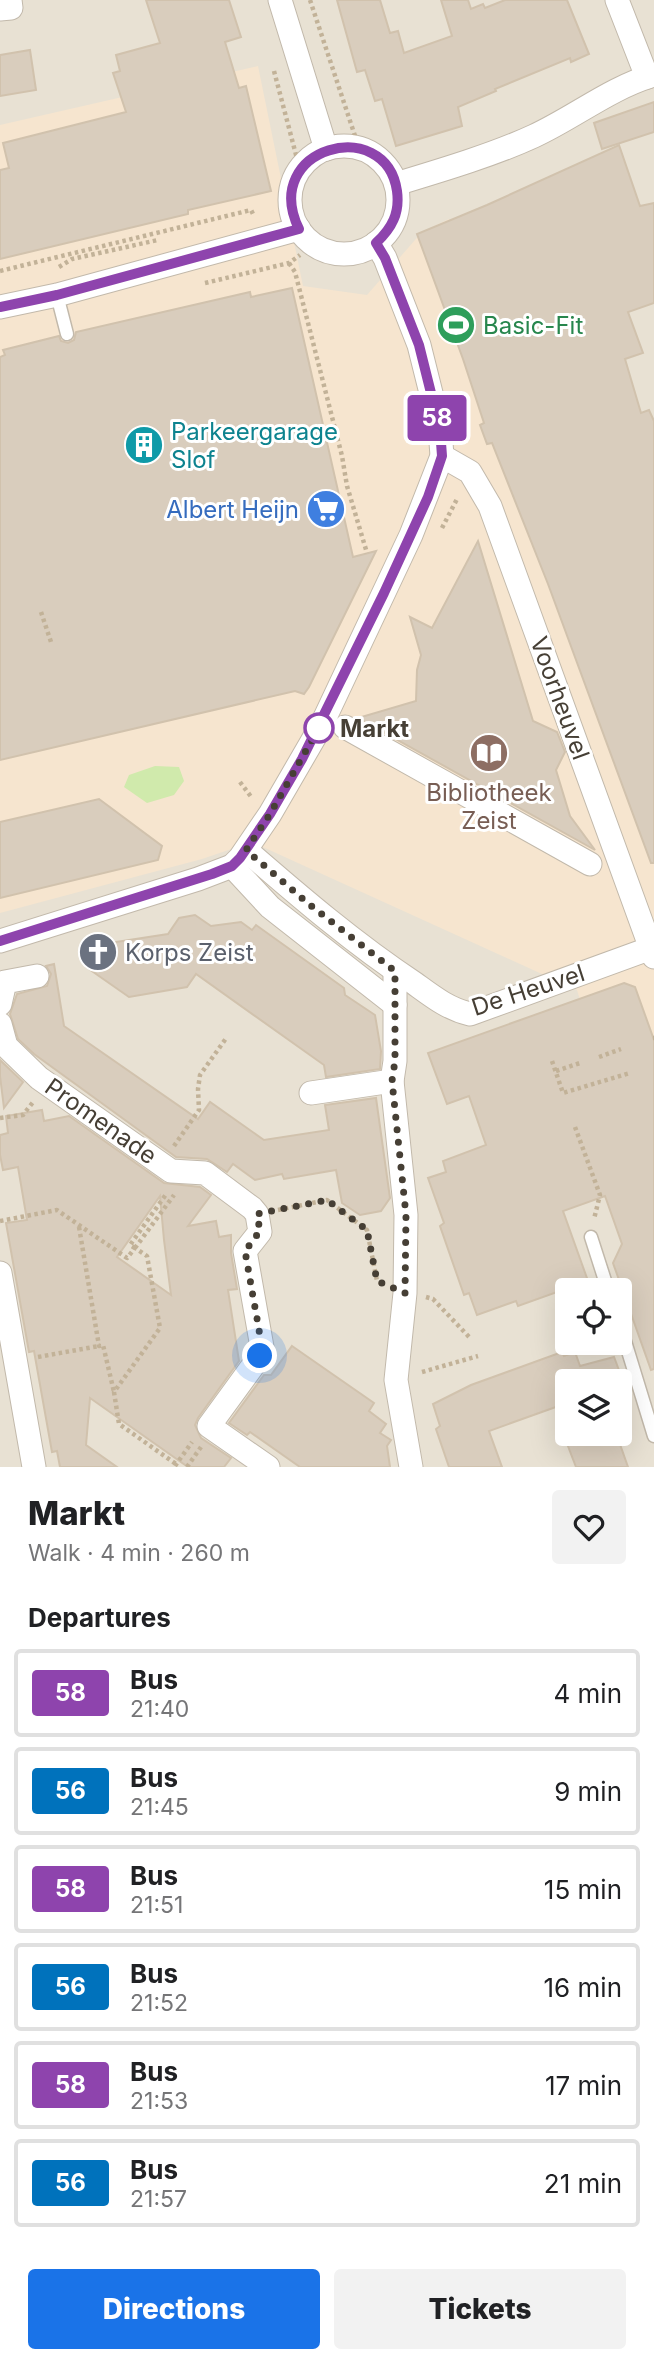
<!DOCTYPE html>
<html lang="en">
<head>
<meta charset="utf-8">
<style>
	body { margin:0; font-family:Inter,sans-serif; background:#f2f2f2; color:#202124; height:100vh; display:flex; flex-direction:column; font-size:26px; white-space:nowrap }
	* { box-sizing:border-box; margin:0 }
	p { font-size:23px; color:#757577 }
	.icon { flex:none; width:38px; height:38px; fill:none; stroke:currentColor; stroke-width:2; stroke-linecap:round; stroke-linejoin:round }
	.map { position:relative; height:1467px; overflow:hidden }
	.sheet { display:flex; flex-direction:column; background:#fff; flex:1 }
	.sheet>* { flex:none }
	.badge { padding:0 14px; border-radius:5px; font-size:24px; line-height:46px }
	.controls { position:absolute; left:555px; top:1278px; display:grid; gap:14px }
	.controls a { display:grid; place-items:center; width:77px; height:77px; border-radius:7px; background:#fff; box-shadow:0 7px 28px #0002; font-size:35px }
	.you { position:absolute; width:35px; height:35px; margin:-18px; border:5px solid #fff; border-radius:50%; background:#1a73e8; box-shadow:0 0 0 10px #1a73e833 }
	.map>.badge { position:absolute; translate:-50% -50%; box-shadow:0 0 0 4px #fff }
	h2 { padding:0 28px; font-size:26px; line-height:63px }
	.round { display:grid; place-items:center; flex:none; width:74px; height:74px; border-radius:7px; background:#f2f2f2 }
	.headline { display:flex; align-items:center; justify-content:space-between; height:119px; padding:0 28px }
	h1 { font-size:33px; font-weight:800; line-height:52px }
	.button { display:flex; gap:14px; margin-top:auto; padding:14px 28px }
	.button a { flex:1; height:80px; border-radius:7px; background:#1a73e8; color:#fff; font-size:28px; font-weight:800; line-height:80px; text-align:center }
	.button a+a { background:#f2f2f2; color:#202124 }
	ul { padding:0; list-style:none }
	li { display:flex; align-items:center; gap:21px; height:88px; margin:0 14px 10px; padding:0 14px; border:4px solid #e0e0e0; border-radius:7px }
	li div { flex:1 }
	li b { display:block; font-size:26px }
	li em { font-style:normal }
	li .badge { min-width:77px; font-weight:700; text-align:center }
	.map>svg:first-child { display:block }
	.residential { fill:#e8e1d3; fill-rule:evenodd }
	.commercial { fill:#f6e5cf }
	.green { fill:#d0eaac }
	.building { fill:#d9cdbd; stroke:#d1c2ad; stroke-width:2; fill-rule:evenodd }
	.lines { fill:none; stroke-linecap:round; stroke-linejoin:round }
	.lane-casing { stroke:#c2b9ab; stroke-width:15 }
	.street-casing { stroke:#c2b9ab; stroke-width:25 }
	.path { stroke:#c2b298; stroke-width:4.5; stroke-dasharray:3.5 3.5; stroke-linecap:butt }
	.lane { stroke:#fff; stroke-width:12 }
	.street { stroke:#fff; stroke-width:23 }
	.line-casing { stroke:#fff; stroke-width:16 }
	.line { stroke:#8e44ad; stroke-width:10 }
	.walk { stroke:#463f35; stroke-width:7; stroke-dasharray:0 12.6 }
	.stop-dot { fill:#fff; stroke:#8e44ad; stroke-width:3.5 }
	.labels { text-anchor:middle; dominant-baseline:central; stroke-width:6; stroke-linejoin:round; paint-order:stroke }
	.leisure-label { font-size:24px; fill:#27864d; stroke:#fff; text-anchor:start }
	.culture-label { font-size:24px; fill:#0d838f; stroke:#fff; text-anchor:start }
	.shop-label { font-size:24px; fill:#366cbe; stroke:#fff; text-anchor:end }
	.street-label { font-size:24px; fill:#463f35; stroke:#fff }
	.stop-label { font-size:24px; font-weight:bold; fill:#463f35; stroke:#fff; text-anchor:start }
	.education-label { font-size:24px; fill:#785e54; stroke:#fff }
	.worship-label { font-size:24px; fill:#5b616d; stroke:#fff; text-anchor:start }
</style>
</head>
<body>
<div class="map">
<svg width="654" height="1467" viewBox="0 0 654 1467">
	<rect width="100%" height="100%" fill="#f3efe5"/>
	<path class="residential" d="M0,0H654V1467H0ZM567,1290H620V1342H567ZM567,1381H620V1433H567Z"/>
	<path class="commercial" d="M258,66L303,286L367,295L422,232L449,219L654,720V1235L577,990L252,842L202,859L0,913V125Z"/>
	<path class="green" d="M155,766L179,767L184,781L174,795L147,803L124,787L129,775Z"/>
	<g class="building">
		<path d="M146,0H229L241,37L225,42L239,88L246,86L271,191L188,210V214L0,259V170L9,168L3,143L126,112L113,73L120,71L116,55L160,43Z"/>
		<path d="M337,0H380L390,33L398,31L404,53L452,36L441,0H468L471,9L483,4L485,8L505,0H567L589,54L571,62L570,58L495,89L496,91L458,107L462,126L396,146L382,99L375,101L365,70L357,72Z"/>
		<path d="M30,50L36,90L0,96V55Z"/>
		<path d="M654,102V132L602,149L594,123Z"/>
		<path d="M619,145L640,206L654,203V303L628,312L643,353L625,359L641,413L649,410L654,421V863H651L548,584L492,443L487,444L480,425L484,423L463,359L417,234L487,205Z"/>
		<path d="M292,288L353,557L376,551L309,687L304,694L295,691L0,760V357L5,355L3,350L59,336L61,341L68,343L74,340L76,332L250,292L251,297Z"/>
		<path d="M478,541L533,721L557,732L565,752L556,770L570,816L595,850L358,718L416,701L417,670L421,655L410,617L432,628Z"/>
		<path d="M99,799L162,846L158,860L0,898V822Z"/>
		<path d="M195,915L211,926L241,922L252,930L256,925L344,988L345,995L375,1015L381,1051L380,1069L326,1077L324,1065L196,974L187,987L129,997L86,967L83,947L168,934L179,918Z"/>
		<path d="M54,964L64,1026L198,1119L210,1102L264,1140L329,1130L325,1105L376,1098L390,1198L381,1211L360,1215L342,1203L336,1170L284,1179L282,1174L255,1180L233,1164L227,1172L207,1159L176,1157L34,1054L18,1039L10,1014L17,994L47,986L51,974L46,966Z"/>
		<path d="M624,983L635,987L654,1040V1369L651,1370L613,1263L622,1244L605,1196L563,1211L588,1281L518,1306L516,1301L477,1315L469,1293L464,1295L440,1226L444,1223L428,1178L446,1172L443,1161L486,1145L469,1096L447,1104L428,1053Z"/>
		<path d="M0,1060L23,1082L4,1108L0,1076Z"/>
		<path d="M42,1110L44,1121L69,1116L164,1183L200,1187L211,1195L188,1226L216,1221L219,1237L231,1235V1253L237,1289L228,1290L239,1361L198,1418L195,1425L201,1438L231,1458L224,1467H188L90,1398L86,1445L117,1467H60L57,1451L52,1452L34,1351L29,1352L6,1223L27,1220L18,1167L3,1170L0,1155V1135L8,1133L6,1116ZM160,1196L164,1240L171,1295L117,1257Z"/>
		<path d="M292,1346L374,1403L369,1411L386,1424L380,1433L391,1440L387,1446L390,1467H300L250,1432L247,1435L229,1423L264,1375H271Z"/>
		<path d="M562,1352L564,1356L575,1352L580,1366L614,1357L623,1381H567V1403L489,1431L502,1467H449L436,1429L440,1426L433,1404L471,1385Z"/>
		<path d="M563,1433H616L628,1467H576Z"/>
	</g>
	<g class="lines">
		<g class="lane-casing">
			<g id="lane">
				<path d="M57,295L67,334"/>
				<path d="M591,1237L608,1290"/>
				<path d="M620,1325L654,1436"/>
			</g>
		</g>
		<g class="street-casing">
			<g id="street">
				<path d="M280,0L326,149"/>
				<path d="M617,0L647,77"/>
				<path d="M0,9L11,8L10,0"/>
				<circle cx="344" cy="200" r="54"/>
				<path d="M396,184C439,171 493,155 534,136C575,117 610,88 654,75"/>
				<path d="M0,307L57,295L299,229"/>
				<path d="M442,456L470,472L490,506L654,957"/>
				<path d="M345,727L590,864"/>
				<path d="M246,850C300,897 355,944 414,983C432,996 448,1009 470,1014L654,947"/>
				<path d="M232,866L270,907L395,1005"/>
				<path d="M0,941L198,879L232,866L240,858L270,814L321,726L411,535L442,456L440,429L419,345L385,258L376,243"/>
				<path d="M395,971V1061L392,1081L406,1215L405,1293L396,1380L411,1467"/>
				<path d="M0,1004L5,982L37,976"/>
				<path d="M0,1024L6,1046L39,1078L171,1171L205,1173L252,1208L257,1214L260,1232L245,1251L262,1347L260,1356L209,1426L268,1467"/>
				<path d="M311,1093L392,1081"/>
				<path d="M0,1273L34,1467"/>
			</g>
		</g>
		<g class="path">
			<path d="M310,0L359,148"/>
			<path d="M274,71L300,170"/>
			<path d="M289,263L295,272L342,456L347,486L367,553"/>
			<path d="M59,267L72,259L158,240"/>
			<path d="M0,271L251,210L254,216"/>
			<path d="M205,283L289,263L300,255"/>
			<path d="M442,528L457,499"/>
			<path d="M41,612L51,642"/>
			<path d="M240,782L252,798"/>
			<path d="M653,1038H654"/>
			<path d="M599,1057L621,1049"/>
			<path d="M552,1061L563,1093L630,1073"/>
			<path d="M556,1071L580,1063"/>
			<path d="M0,1118L23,1115L34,1101"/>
			<path d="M575,1127L600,1195L594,1219"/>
			<path d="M174,1146L199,1110L198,1089L200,1075L227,1037"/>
			<path d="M278,1210L327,1200L367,1230L377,1281L381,1283"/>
			<path d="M0,1221L57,1210L127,1258L135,1248L147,1256L160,1328L114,1392L119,1424L176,1464"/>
			<path d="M79,1227L99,1346L103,1345L114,1392"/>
			<path d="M135,1248L130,1245L167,1193"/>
			<path d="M135,1248L174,1195"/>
			<path d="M426,1297L433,1299L471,1339"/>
			<path d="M38,1357L99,1346"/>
			<path d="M422,1372L478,1356"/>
			<path d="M175,1466L192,1442"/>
			<path d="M187,1467L201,1447"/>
		</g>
		<use href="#lane" class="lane"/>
		<use href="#street" class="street"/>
	</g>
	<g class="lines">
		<g class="line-casing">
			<path id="line" d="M0,307L57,295L299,229C259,147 386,114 397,191C400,213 392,228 376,243L385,258L419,345L440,429L442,456L428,497L384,593L302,759L270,814L240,858L232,866L212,874L0,941"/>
		</g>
		<use href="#line" class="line"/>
		<path class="walk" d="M260,1356L262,1347L245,1251L260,1231L257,1214L327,1200L367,1230L377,1281L405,1293L406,1215L392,1081L395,1061V971L310,905L246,850L270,814L320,726L319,728"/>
	</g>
	<defs>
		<g id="stadium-disc" transform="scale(2.0125)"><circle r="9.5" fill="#2e9e5b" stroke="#fff"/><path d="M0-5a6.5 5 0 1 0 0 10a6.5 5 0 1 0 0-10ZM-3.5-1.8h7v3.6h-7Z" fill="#fff"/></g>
		<g id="building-disc" transform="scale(2.0125)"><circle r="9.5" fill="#0f9aa8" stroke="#fff"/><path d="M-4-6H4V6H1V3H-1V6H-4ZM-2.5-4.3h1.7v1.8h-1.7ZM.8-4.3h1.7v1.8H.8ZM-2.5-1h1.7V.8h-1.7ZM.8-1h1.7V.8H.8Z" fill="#fff"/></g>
		<g id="supermarket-disc" transform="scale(2.0125)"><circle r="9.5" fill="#3f7fe0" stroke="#fff"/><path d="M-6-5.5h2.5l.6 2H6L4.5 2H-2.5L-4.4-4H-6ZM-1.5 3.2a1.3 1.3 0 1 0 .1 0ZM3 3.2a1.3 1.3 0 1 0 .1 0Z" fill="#fff"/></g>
		<g id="library-disc" transform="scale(2.0125)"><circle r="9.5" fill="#8d6e63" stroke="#fff"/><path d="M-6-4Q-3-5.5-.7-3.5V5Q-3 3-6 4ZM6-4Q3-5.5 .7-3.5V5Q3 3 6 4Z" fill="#fff"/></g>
		<g id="church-disc" transform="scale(2.0125)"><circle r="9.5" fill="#6b7280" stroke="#fff"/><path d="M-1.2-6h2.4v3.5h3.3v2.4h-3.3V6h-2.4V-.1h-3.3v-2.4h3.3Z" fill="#fff"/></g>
	</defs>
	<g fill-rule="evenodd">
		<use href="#stadium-disc" x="456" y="325"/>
		<use href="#building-disc" x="144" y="445"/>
		<use href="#supermarket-disc" x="326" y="509"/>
		<use href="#library-disc" x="489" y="753"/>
		<use href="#church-disc" x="98" y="952"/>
	</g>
	<circle class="stop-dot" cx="319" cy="728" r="14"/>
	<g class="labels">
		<g class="leisure-label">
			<text x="483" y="325">Basic-Fit</text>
		</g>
		<g class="culture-label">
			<text x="171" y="431">Parkeergarage<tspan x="171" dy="28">Slof</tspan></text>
		</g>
		<g class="shop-label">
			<text x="299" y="509">Albert Heijn</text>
		</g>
		<g class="street-label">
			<text transform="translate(560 698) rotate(70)">Voorheuvel</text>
			<text transform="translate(528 990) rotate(-18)">De Heuvel</text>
			<text transform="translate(101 1121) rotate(35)">Promenade</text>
		</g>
		<g class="stop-label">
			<text x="340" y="728">Markt</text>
		</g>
		<g class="education-label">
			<text x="489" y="792">Bibliotheek<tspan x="489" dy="28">Zeist</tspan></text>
		</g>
		<g class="worship-label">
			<text x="125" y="952">Korps Zeist</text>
		</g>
	</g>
</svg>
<div class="controls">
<a><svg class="icon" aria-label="locate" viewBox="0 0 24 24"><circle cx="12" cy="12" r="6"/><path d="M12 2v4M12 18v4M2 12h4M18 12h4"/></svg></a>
<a><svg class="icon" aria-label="layers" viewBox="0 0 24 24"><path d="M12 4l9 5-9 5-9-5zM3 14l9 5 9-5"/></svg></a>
</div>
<div class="you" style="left:260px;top:1356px"></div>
<b class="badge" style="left:437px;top:418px;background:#8e44ad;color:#fff">58</b>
</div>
<section class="sheet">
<div class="headline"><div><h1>Markt</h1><p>Walk · 4 min · 260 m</p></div><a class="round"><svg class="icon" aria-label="heart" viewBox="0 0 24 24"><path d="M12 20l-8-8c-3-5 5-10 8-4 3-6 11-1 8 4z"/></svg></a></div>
<h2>Departures</h2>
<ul>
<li><span class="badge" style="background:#8e44ad;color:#fff">58</span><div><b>Bus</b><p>21:40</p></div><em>4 min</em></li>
<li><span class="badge" style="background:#0072bc;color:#fff">56</span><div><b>Bus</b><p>21:45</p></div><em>9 min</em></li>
<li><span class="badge" style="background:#8e44ad;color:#fff">58</span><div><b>Bus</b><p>21:51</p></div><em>15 min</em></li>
<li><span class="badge" style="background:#0072bc;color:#fff">56</span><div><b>Bus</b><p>21:52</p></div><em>16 min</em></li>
<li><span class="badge" style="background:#8e44ad;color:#fff">58</span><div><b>Bus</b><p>21:53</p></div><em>17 min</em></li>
<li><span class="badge" style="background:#0072bc;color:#fff">56</span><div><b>Bus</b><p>21:57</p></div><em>21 min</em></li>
</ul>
<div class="button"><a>Directions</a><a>Tickets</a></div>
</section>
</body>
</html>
